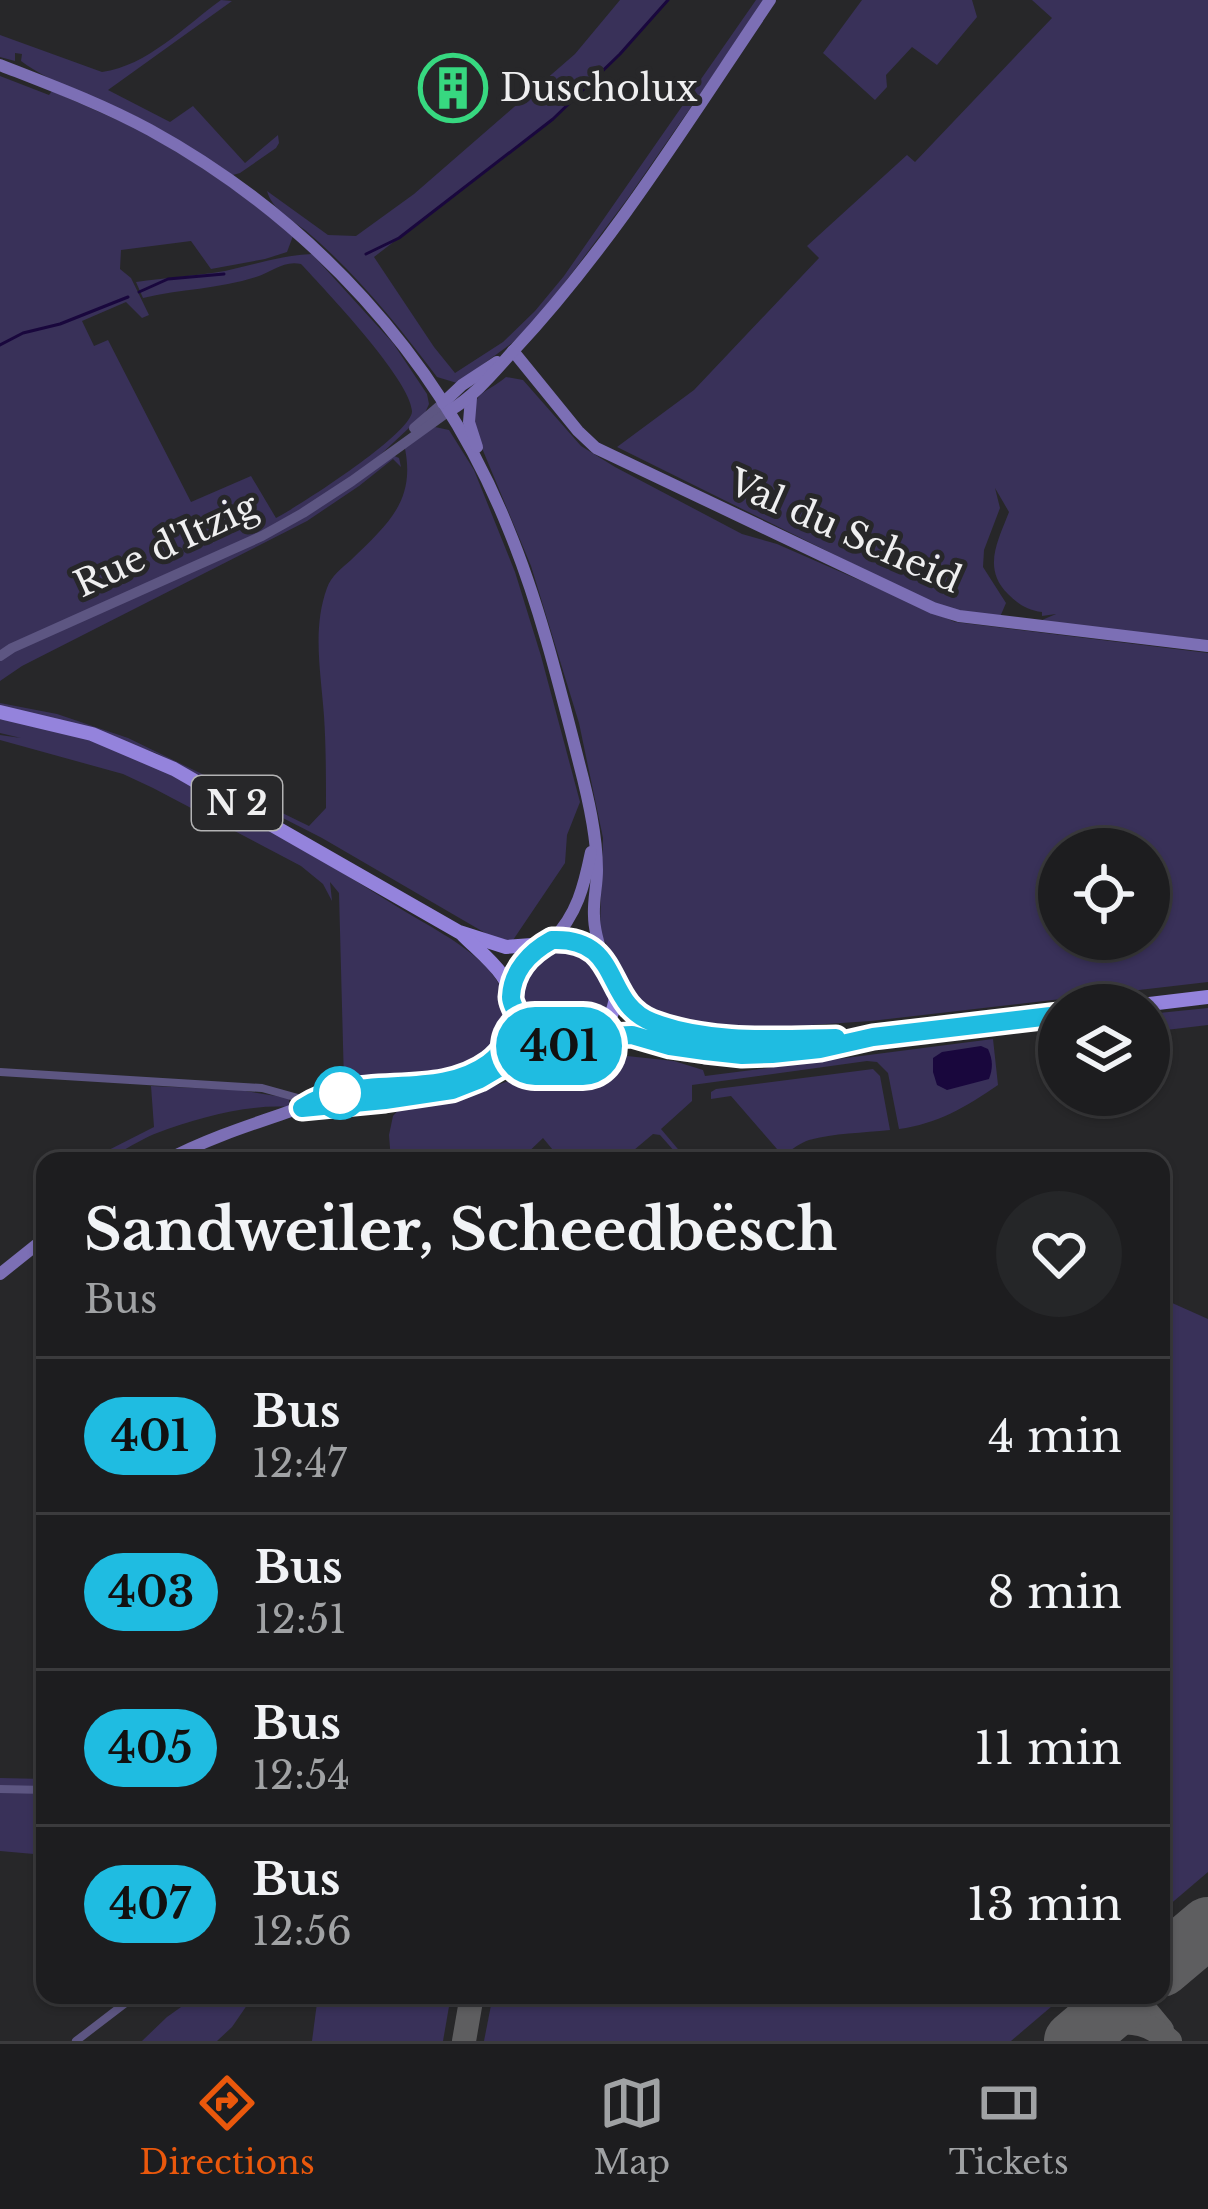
<!DOCTYPE html>
<html lang="en">
<head>
<meta charset="utf-8">
<style>
	body { margin:0; font-family:"Libre Baskerville",serif; background:#252628; color:#f1f3f6; height:100vh; display:flex; flex-direction:column; font-size:45px; white-space:nowrap }
	* { box-sizing:border-box; margin:0 }
	p { font-size:39px; color:#a0a2a4 }
	.icon { flex:none; width:66px; height:66px; fill:none; stroke:currentColor; stroke-width:2; stroke-linecap:round; stroke-linejoin:round }
	.map { position:relative; flex:1; overflow:hidden }
	.sheet { position:absolute; left:36px; top:1152px; width:1134px; height:852px; display:flex; flex-direction:column; background:#1d1d1f; border-radius:24px; box-shadow:0 3px 9px #0004,0 0 0 3px #3b3b3d }
	.sheet>* { flex:none }
	.badge { padding:0 24px; border-radius:39px; font-size:42px; line-height:78px }
	.buttons { position:absolute; left:1038px; top:828px; display:grid; gap:24px }
	.buttons a { display:grid; place-items:center; width:132px; height:132px; border-radius:50%; background:#1d1d1f; box-shadow:0 3px 9px #0004,0 0 0 3px #3b3b3d; font-size:60px }
	.map>.badge { position:absolute; translate:-50% -50%; box-shadow:0 0 0 6px #fff }
	.round { display:grid; place-items:center; flex:none; width:126px; height:126px; border-radius:63px; background:#252628 }
	.head { display:flex; align-items:center; justify-content:space-between; height:204px; padding:0 48px }
	h1 { font-size:57px; font-weight:700; line-height:90px }
	ul { padding:0; list-style:none }
	li { display:flex; align-items:center; gap:36px; height:156px; padding:0 48px; border-top:3px solid #3b3b3d }
	li div { flex:1 }
	li b { display:block; font-size:45px }
	li em { font-style:normal }
	li .badge { min-width:132px; font-weight:700; text-align:center }
	.tab-bar { display:flex; justify-content:space-around; align-items:center; height:168px; border-top:3px solid #3b3b3d; background:#1d1d1f; font-size:33px; color:#a0a2a4 }
	.tab-bar a { display:grid; justify-items:center; gap:6px }
	.tab-bar .active { color:#ea580c }
	.map>svg:first-child { display:block }
	.green { fill:#393159; fill-rule:evenodd }
	.water { fill:#19073d }
	.lines { fill:none; stroke-linecap:round; stroke-linejoin:round }
	.stream { stroke:#19073d; stroke-width:3 }
	.taxiway { stroke:#5e5e60; stroke-width:24 }
	.runway { stroke:#5e5e60; stroke-width:60 }
	.minor { stroke:#5d5682; stroke-width:8 }
	.tertiary { stroke:#5d5682; stroke-width:10 }
	.secondary { stroke:#7c6fb5; stroke-width:12 }
	.primary { stroke:#9483dc; stroke-width:14 }
	.line-casing { stroke:#fff; stroke-width:27 }
	.line { stroke:#1fbce1; stroke-width:18 }
	.stop-dot { fill:#fff; stroke:#1fbce1; stroke-width:6 }
	.labels { text-anchor:middle; dominant-baseline:central; stroke-width:10; stroke-linejoin:round; paint-order:stroke }
	.shield { fill:#272729; stroke:#b3b3b4; stroke-width:3 }
	.shield-label { font-size:33px; font-weight:bold; fill:#efeff0 }
	.poi-label { font-size:36px; fill:#efeff0; stroke:#272729; text-anchor:start }
	.street-label { font-size:36px; fill:#efeff0; stroke:#272729 }
</style>
</head>
<body>
<div class="map">
<svg width="1208" height="2041" viewBox="0 0 1208 2041">
	<rect width="100%" height="100%" fill="#272729"/>
	<g class="green">
		<path d="M221,0L232,1L108,90L170,122L193,106L245,163L278,135L279,143L276,148L240,173L233,175C197,152 163,129 125,111C90,95 52,84 21,61L22,54L15,53V61L0,57V35L102,72C147,66 185,26 221,0Z"/>
		<path d="M620,0H668L620,54L553,119L374,257L434,347L455,373L503,342L535,311L564,276L756,0H765L628,198L542,313L512,343L457,383L437,377C397,324 356,273 305,230C290,219 272,209 267,191L328,235L356,236L414,194L575,54Z"/>
		<path d="M862,0H972L977,17L937,65L912,47L886,75L887,87L875,100L823,53Z"/>
		<path d="M1032,0H1208V640L1045,622L1042,620L1056,614L1042,616V612C1027,610 1018,604 1008,594C982,568 998,541 1009,512L995,488L1000,508L984,550L983,567L1006,603L1000,617L959,612L930,602L617,447L694,390L819,258L807,246L907,155L915,162L1052,18Z"/>
		<path d="M0,76L49,95L52,91L142,131L196,164L242,195L293,236L287,252L265,259L211,269L191,241L121,250L120,269L131,278L149,315L142,318L126,302L82,321L94,346L108,340L191,502L251,476L276,518C299,506 413,433 412,411C410,379 325,290 301,264C284,260 272,272 256,277C219,289 180,289 143,298L136,282C165,278 195,276 225,271C254,265 282,255 312,254L393,343L427,394L429,404L425,413L363,471L390,454L399,458L401,467L393,459L359,486L307,521L22,666L0,681Z"/>
		<path d="M506,377L523,380L581,446L615,467L742,534L777,544L955,622L1208,653V982L871,1021L751,1029L700,1024L654,1011L635,996L619,962L603,939L600,927L603,838L579,723L531,566L474,429C473,388 480,398 506,377ZM1059,849H1149V939H1059Z"/>
		<path d="M435,427L449,430L474,470L515,572L541,656L580,802L567,835L565,863L511,943L499,941L322,838L156,753L56,719L0,708V703L57,714L128,738L309,826L326,808C326,777 326,746 324,716C321,673 312,629 327,588C331,576 342,568 351,560C389,523 417,500 404,444Z"/>
		<path d="M0,719C54,727 109,744 158,767C183,778 207,794 230,807C286,839 342,872 396,906C426,925 463,942 487,968C517,999 513,1048 474,1068C445,1083 381,1084 347,1088L344,1082L339,893L330,882L332,901L323,884L301,866L153,788L123,774L0,740V735L21,738L0,733Z"/>
		<path d="M560,947C589,953 608,974 612,1004C605,1012 598,1028 588,1033C530,1066 484,971 560,947Z"/>
		<path d="M1208,1008V1025L1149,1032V1014Z"/>
		<path d="M993,1039L998,1085C966,1107 937,1124 899,1129L888,1073L877,1062L867,1061L692,1085V1101L661,1129L688,1161H683L660,1135L653,1134L621,1161H562L543,1138L519,1161H391L389,1135L393,1116L400,1108L453,1100L517,1078L627,1056L674,1061L703,1070L705,1076Z"/>
		<path d="M873,1069L880,1076L890,1130C863,1133 834,1133 809,1140C791,1146 784,1161 765,1161L777,1149L731,1096L711,1099V1092L716,1089Z"/>
		<path d="M151,1086L239,1090L289,1098V1107C247,1104 197,1118 157,1133C133,1142 113,1161 87,1161L154,1127Z"/>
		<path d="M1161,1298L1208,1319V1872L1161,1912Z"/>
		<path d="M0,1778L45,1779V1855L0,1851Z"/>
		<path d="M198,1995H254L232,2027L217,2041H142L167,2017Z"/>
		<path d="M318,1995H451L443,2041H312Z"/>
		<path d="M493,1995H1065L1011,2041H484Z"/>
	</g>
	<path class="water" d="M981,1046L988,1049C993,1060 993,1068 989,1079L947,1090L937,1085L933,1072V1058L942,1052Z"/>
	<g class="lines">
		<g class="stream">
			<path d="M366,254L399,238L553,119L620,54L668,0"/>
			<path d="M139,292L168,279L224,274"/>
			<path d="M0,345L23,333L60,324L128,297"/>
		</g>
		<g class="taxiway">
			<path d="M1161,1983L1172,1961L1181,1950"/>
			<path d="M1133,1995L1162,2030"/>
			<path d="M1083,2032L1096,2015L1103,1995"/>
			<path d="M1078,2038C1111,2020 1139,2014 1170,2041"/>
			<path d="M464,2041L472,1995"/>
		</g>
		<g class="runway">
			<path d="M1161,1967L1208,1927"/>
			<path d="M1074,2041L1128,1995"/>
		</g>
		<g class="minor">
			<path d="M0,1072L262,1088L298,1098L302,1107"/>
			<path d="M0,1789L45,1790"/>
			<path d="M76,2041L136,1995"/>
		</g>
		<g class="tertiary">
			<path d="M414,428L443,403"/>
			<path d="M0,656L12,648L262,536L303,513L352,481L449,411"/>
		</g>
		<g class="secondary">
			<path d="M0,65C51,85 102,104 150,130C310,218 440,358 508,528C539,603 559,684 579,763C588,797 597,835 597,870C597,886 593,901 594,916C594,931 599,946 604,960"/>
			<path d="M513,351L578,431L596,448L933,608L959,616L1208,646"/>
			<path d="M471,398L469,422L477,447"/>
			<path d="M443,403L462,385L497,362"/>
			<path d="M449,411C476,395 494,372 515,349C613,244 690,118 770,0"/>
			<path d="M552,940C577,915 584,886 591,852"/>
			<path d="M319,1106C364,1101 414,1103 458,1087C490,1076 517,1048 550,1045"/>
			<path d="M165,1161C206,1139 250,1125 294,1110C315,1104 333,1094 355,1090C394,1083 437,1091 474,1072C499,1059 509,1042 516,1016"/>
			<path d="M0,1274L45,1238"/>
		</g>
		<g class="primary">
			<path d="M0,712L92,734L174,769L459,932L506,947L545,944"/>
			<path d="M463,935C476,948 491,960 502,975C517,995 512,1022 536,1038C565,1056 587,1035 617,1034C643,1034 672,1046 698,1050C759,1058 814,1050 873,1037"/>
			<path d="M616,991C622,998 627,1008 634,1014C673,1045 793,1038 842,1037"/>
			<path d="M512,993C538,882 670,974 591,1039"/>
			<path d="M1141,1005L1208,997"/>
			<path d="M865,1037L1059,1015"/>
		</g>
	</g>
	<g class="lines">
		<g class="line-casing">
			<path id="line" d="M836,1038C776,1039 709,1044 652,1022C602,1003 623,937 552,940C530,952 512,971 511,997C511,1004 516,1009 516,1015C517,1033 502,1053 489,1063C434,1103 358,1070 302,1108L385,1100L452,1090L480,1079L531,1049L552,1045L569,1046L606,1036L632,1035L670,1046L705,1051L742,1055L772,1054L820,1049L873,1037L1059,1015"/>
		</g>
		<use href="#line" class="line"/>
	</g>
	<defs>
		<g id="building-ring" transform="scale(3.45)"><circle r="9.5" fill="#272729" stroke="#37d880" stroke-width="1.5"/><path d="M-4-6H4V6H1V3H-1V6H-4ZM-2.5-4.3h1.7v1.8h-1.7ZM.8-4.3h1.7v1.8H.8ZM-2.5-1h1.7V.8h-1.7ZM.8-1h1.7V.8H.8Z" fill="#37d880"/></g>
	</defs>
	<g fill-rule="evenodd">
		<use href="#building-ring" x="453" y="88"/>
	</g>
	<circle class="stop-dot" cx="340" cy="1093" r="24"/>
	<g class="labels">
		<rect class="shield" x="192" y="776" width="90" height="54" rx="9"/>
		<g class="shield-label">
			<text x="237" y="803">N 2</text>
		</g>
		<g class="poi-label">
			<text x="500" y="88">Duscholux</text>
		</g>
		<g class="street-label">
			<text transform="translate(845 531) rotate(24)">Val du Scheid</text>
			<text transform="translate(166 545) rotate(-25)">Rue d'Itzig</text>
		</g>
	</g>
</svg>
<div class="buttons">
<a><svg class="icon" aria-label="locate" viewBox="0 0 24 24"><circle cx="12" cy="12" r="6"/><path d="M12 2v4M12 18v4M2 12h4M18 12h4"/></svg></a>
<a><svg class="icon" aria-label="layers" viewBox="0 0 24 24"><path d="M12 4l9 5-9 5-9-5zM3 14l9 5 9-5"/></svg></a>
</div>
<b class="badge" style="left:559px;top:1046px;background:#1fbce1;color:#111">401</b>
<section class="sheet">
<div class="head"><div><h1>Sandweiler, Scheedbësch</h1><p>Bus</p></div><a class="round"><svg class="icon" aria-label="heart" viewBox="0 0 24 24"><path d="M12 20l-8-8c-3-5 5-10 8-4 3-6 11-1 8 4z"/></svg></a></div>
<ul>
<li><span class="badge" style="background:#1fbce1;color:#111">401</span><div><b>Bus</b><p>12:47</p></div><em>4 min</em></li>
<li><span class="badge" style="background:#1fbce1;color:#111">403</span><div><b>Bus</b><p>12:51</p></div><em>8 min</em></li>
<li><span class="badge" style="background:#1fbce1;color:#111">405</span><div><b>Bus</b><p>12:54</p></div><em>11 min</em></li>
<li><span class="badge" style="background:#1fbce1;color:#111">407</span><div><b>Bus</b><p>12:56</p></div><em>13 min</em></li>
</ul>
</section>
</div>
<nav class="tab-bar">
<a class="active"><svg class="icon" aria-label="directions" viewBox="0 0 24 24"><path d="M12 3l9 9-9 9-9-9zM9 14v-3h6M13 9l2 2-2 2"/></svg>Directions</a>
<a><svg class="icon" aria-label="map" viewBox="0 0 24 24"><path d="M3 6l6-2 6 2 6-2v14l-6 2-6-2-6 2zM9 4v14M15 6v14"/></svg>Map</a>
<a><svg class="icon" aria-label="tickets" viewBox="0 0 24 24"><path d="M3 7h18v10H3zM15 7v10"/></svg>Tickets</a>
</nav>
</body>
</html>
